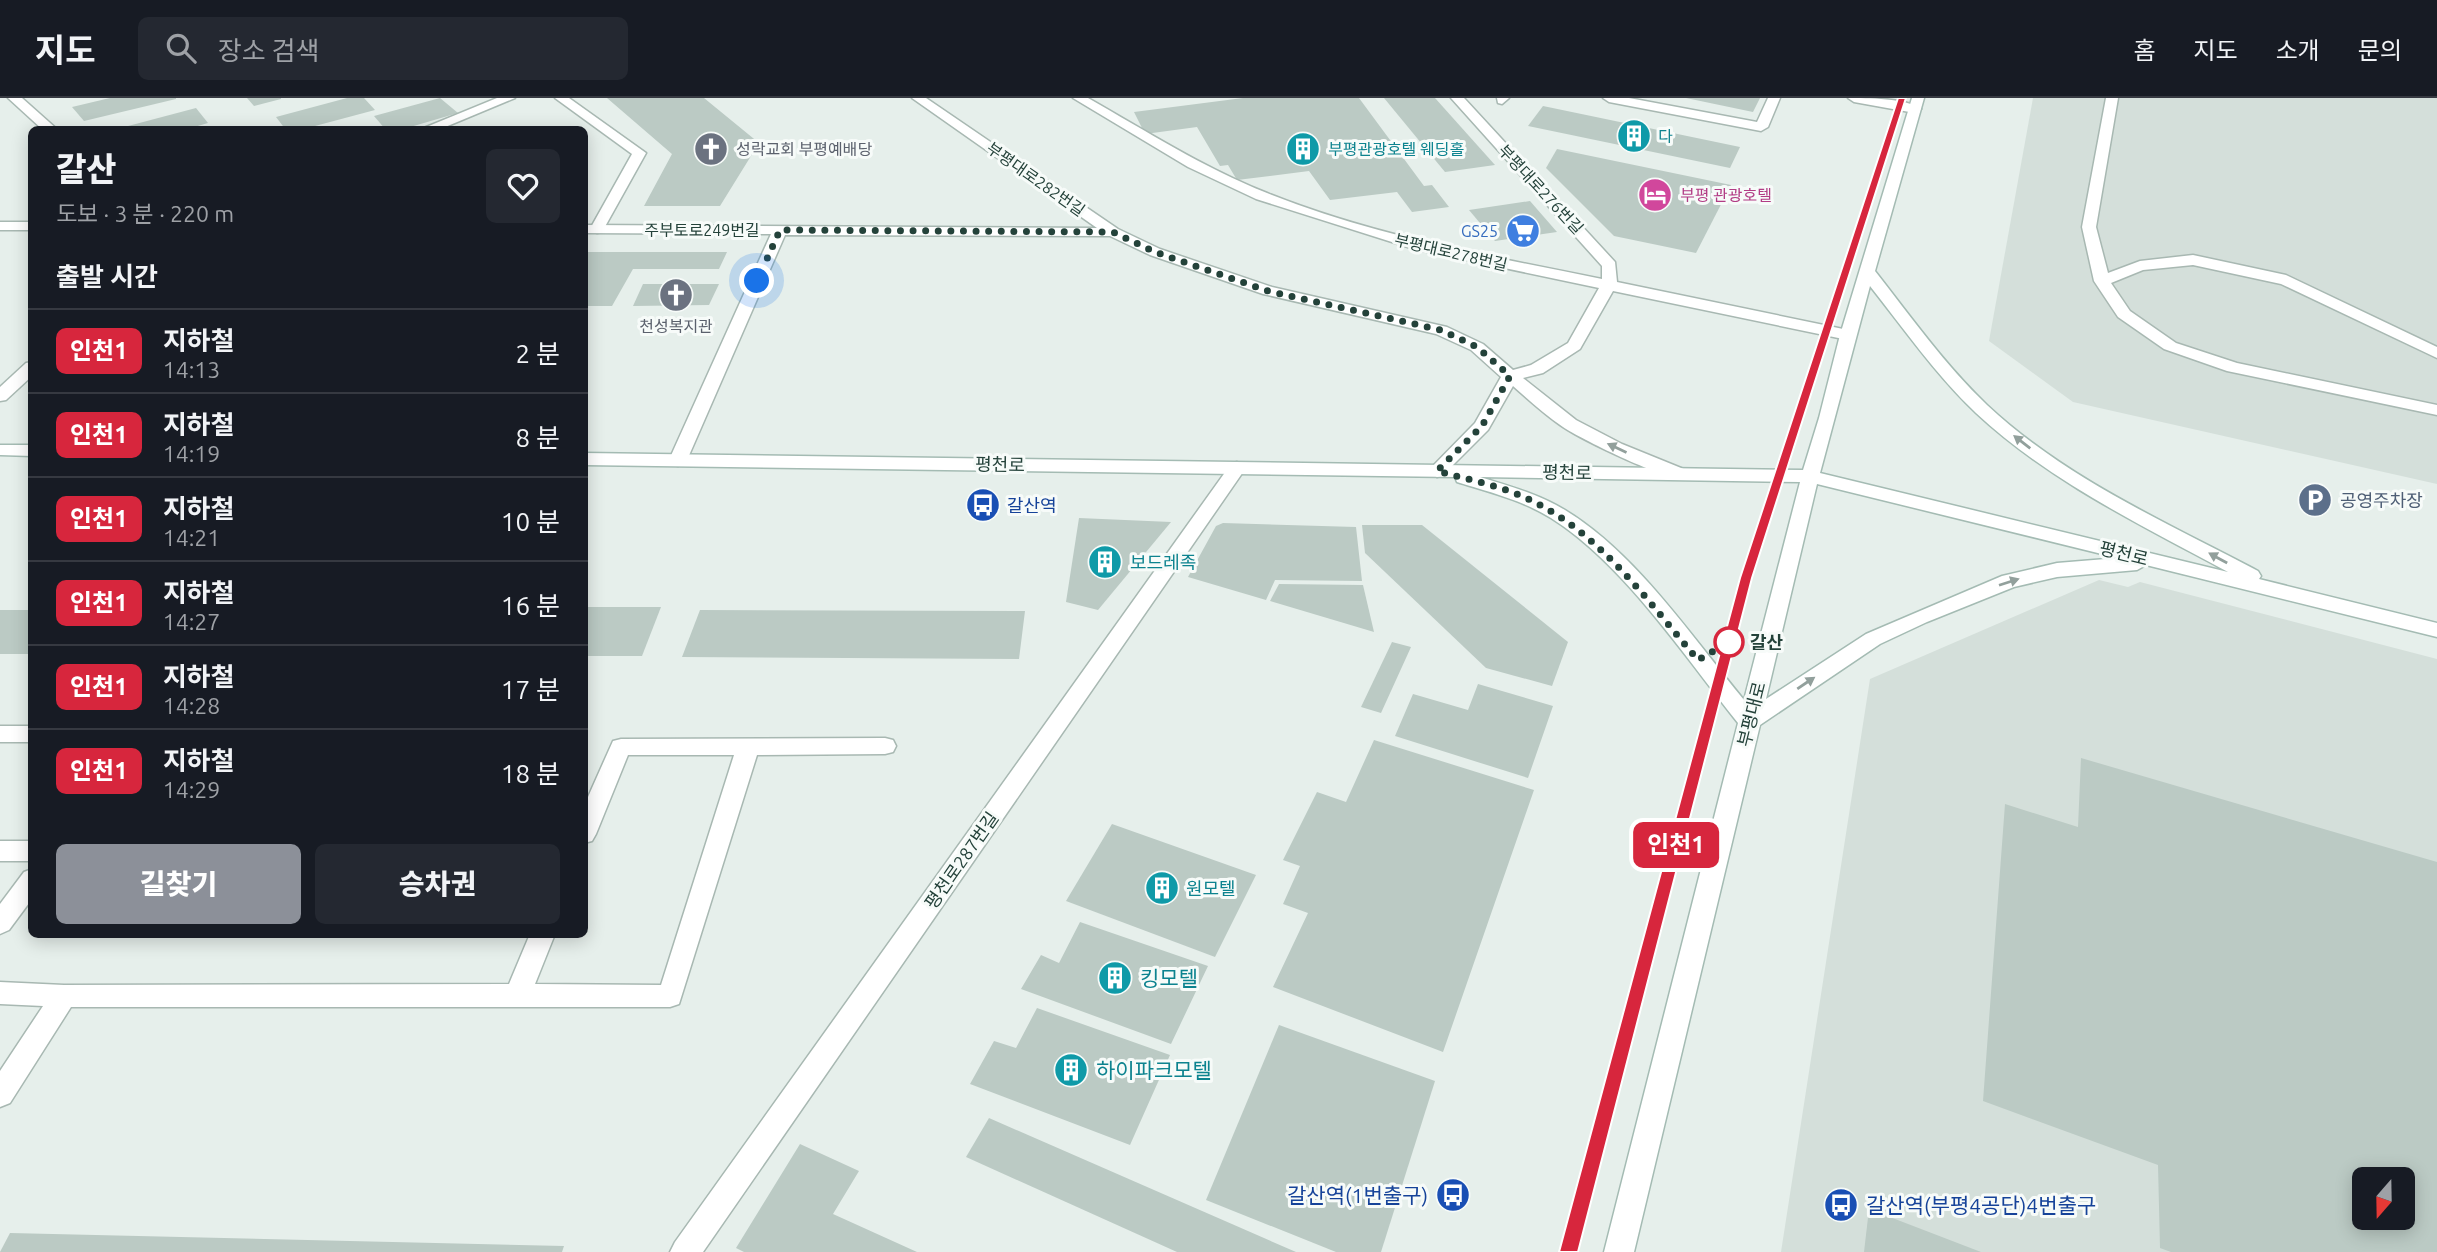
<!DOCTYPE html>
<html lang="ko">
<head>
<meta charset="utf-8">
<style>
	body { margin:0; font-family:Ubuntu,"Noto Sans KR",sans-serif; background:#242831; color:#f1f3f6; height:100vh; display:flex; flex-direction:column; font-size:26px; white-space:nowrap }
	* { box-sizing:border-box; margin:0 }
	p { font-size:23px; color:#9ea1a6 }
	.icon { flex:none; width:38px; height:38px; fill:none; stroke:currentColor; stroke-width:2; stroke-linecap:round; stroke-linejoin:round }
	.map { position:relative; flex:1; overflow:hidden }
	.panel { position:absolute; left:28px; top:28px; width:560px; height:812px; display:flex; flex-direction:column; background:#171b24; border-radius:10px; box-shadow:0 4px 18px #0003 }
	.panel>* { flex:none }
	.badge { padding:0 14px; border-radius:10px; font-size:24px; line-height:46px }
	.needle { width:46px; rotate:200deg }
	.buttons { position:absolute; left:2352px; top:1069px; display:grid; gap:14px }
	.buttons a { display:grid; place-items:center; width:63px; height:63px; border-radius:10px; background:#171b24; box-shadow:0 4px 18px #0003; font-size:35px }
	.you { position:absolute; width:35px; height:35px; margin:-18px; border:5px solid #fff; border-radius:50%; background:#1a73e8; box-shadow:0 0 0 10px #1a73e833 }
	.map>.badge { position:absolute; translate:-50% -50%; box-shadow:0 0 0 4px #fff }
	h2 { padding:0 28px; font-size:26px; line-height:63px }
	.round { display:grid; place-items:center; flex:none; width:74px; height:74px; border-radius:10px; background:#242831 }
	.summary { display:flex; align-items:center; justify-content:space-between; height:119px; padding:0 28px }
	h1 { font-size:33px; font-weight:800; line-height:52px }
	.primary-button { display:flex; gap:14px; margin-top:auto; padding:14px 28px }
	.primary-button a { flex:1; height:80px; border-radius:10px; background:#8c9099; color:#fff; font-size:28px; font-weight:800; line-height:80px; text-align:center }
	.primary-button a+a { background:#242831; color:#f1f3f6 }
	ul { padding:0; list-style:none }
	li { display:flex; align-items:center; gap:21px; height:84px; padding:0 28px; border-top:2px solid #363941 }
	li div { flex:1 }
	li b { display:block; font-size:26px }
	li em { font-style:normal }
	li .badge { min-width:77px; font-weight:700; text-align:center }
	header { display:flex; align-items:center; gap:42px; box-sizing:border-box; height:98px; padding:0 35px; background:#171b24; border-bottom:2px solid #363941 }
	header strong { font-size:33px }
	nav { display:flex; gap:38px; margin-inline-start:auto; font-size:24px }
	.search { width:490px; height:63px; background:#242831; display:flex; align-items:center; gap:18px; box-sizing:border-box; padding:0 24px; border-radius:10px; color:#9ea1a6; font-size:26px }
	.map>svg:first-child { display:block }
	.built { fill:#d4dfda; fill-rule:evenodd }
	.building { fill:#bbcac4; fill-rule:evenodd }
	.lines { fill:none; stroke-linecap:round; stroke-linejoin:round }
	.lane-casing { stroke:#a8b8b2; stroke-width:3 }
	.street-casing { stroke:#a8b8b2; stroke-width:3 }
	.secondary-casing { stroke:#a4bbb3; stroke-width:3 }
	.lane { fill:#fff; fill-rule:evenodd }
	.street { fill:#fff; fill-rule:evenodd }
	.secondary { fill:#fff; fill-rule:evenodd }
	.oneway { fill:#92a09c }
	.line { fill:#d7263d; stroke:#fff; stroke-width:2 }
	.walk { stroke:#24423a; stroke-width:7; stroke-dasharray:0 12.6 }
	.stop-dot { fill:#fff; stroke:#d7263d; stroke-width:3.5 }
	.labels { text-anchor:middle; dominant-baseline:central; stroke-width:6; stroke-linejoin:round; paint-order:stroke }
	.far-culture-label { font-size:16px; fill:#0d838f; stroke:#f7fbf9; text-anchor:start }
	.far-worship-label { font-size:16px; fill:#5b616d; stroke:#f7fbf9; text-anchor:start }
	.far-street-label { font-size:16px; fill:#24423a; stroke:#f7fbf9 }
	.far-hotel-label { font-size:16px; fill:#b23c85; stroke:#f7fbf9; text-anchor:start }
	.far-shop-label { font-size:16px; fill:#366cbe; stroke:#f7fbf9; text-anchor:end }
	.street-label { font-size:18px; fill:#24423a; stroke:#f7fbf9 }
	.service-label { font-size:18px; fill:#4e5e75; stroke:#f7fbf9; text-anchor:start }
	.transit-label { font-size:18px; fill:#164399; stroke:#f7fbf9; text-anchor:start }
	.culture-label { font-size:18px; fill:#0d838f; stroke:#f7fbf9; text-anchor:start }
	.stop-label { font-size:18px; font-weight:bold; fill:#24423a; stroke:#f7fbf9; text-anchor:start }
	.near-culture-label { font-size:21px; fill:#0d838f; stroke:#f7fbf9; text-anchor:start }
	.near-transit-label { font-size:21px; fill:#164399; stroke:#f7fbf9; text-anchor:end }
</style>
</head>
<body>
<header>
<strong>지도</strong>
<div class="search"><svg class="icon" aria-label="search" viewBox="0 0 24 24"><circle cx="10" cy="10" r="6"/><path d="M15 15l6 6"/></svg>장소 검색</div>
<nav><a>홈</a><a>지도</a><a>소개</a><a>문의</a></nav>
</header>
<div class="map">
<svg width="2437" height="1154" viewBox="0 0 2437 1154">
	<rect width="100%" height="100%" fill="#e6efeb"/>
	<g class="built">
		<path d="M2033,0H2437V386L2073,304L1989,243Z"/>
		<path d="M2099,482L2128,489L2140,484L2437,561V1154H1781L1870,581ZM2364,1082H2403V1120H2364Z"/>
	</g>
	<g class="building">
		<path d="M110,0H176V1L84,23L72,9Z"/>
		<path d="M247,0H281V1L254,8Z"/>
		<path d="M347,0H364L375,12L300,32H286L276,19Z"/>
		<path d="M440,0L458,15L400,32H386L374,18Z"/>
		<path d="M607,0H704L759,45L720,108H644L672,56Z"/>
		<path d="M1243,0H1359L1424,88L1432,87L1449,109L1412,114L1397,94L1330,102L1309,73L1237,82L1228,67L1220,68L1197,29L1145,36L1134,14Z"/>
		<path d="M1384,0H1435L1495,67L1445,74Z"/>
		<path d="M1686,0H1760L1753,14Z"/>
		<path d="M1543,8L1740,49L1730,70L1528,28Z"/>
		<path d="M196,10L208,25L184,32H113Z"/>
		<path d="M1557,51L1731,87L1696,155L1614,138L1546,70Z"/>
		<path d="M1530,103L1557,134L1495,143L1469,112Z"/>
		<path d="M584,154H727L719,171H633L612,208H584Z"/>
		<path d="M643,186H719L709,207L633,208Z"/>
		<path d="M1079,420L1171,424L1098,512L1066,504Z"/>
		<path d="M1223,425L1356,429L1362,483L1275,482L1266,502L1188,479L1216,428Z"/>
		<path d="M1362,427H1422L1568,544L1552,588L1486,570L1365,455Z"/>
		<path d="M1279,486L1363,487L1374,534L1270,503Z"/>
		<path d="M584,509H661L642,558H584Z"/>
		<rect x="0" y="512" width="32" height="44"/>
		<path d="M700,512L1025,513L1019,561L682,559Z"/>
		<path d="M1392,544L1411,549L1381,615L1361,609Z"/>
		<path d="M1478,586L1553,608L1528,680L1395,638L1413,596L1468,612Z"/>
		<path d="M1374,642L1534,692L1443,954L1273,889L1308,815L1283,806L1300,768L1283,762L1317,694L1346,704Z"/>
		<path d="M2081,660L2437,764V1154H2171L2160,1150L2158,1067L1983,1003L2005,706L2078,729ZM2364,1082H2403V1120H2364Z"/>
		<path d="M1112,726L1256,777L1215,859L1066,803Z"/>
		<path d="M1080,824L1208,868L1171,946L1021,891L1041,857L1059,865Z"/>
		<path d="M1037,910L1170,957L1130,1047L970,986L994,943L1016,950Z"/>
		<path d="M1279,927L1435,983L1381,1154H1336L1206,1102Z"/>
		<path d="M989,1020L1296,1154H1177L966,1059Z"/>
		<path d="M800,1046L859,1073L833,1116L917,1154H744L736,1150Z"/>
		<path d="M1869,1111L1981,1154H1864Z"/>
		<path d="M10,1135L564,1148L562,1154H0Z"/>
	</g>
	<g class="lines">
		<g class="lane-casing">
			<g id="lane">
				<path d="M8,0H22L58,32H43Z"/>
				<path d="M497,0H515L438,32H419Z"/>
				<path d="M912,0H926L1118,131L1160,151L1272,189L1447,229L1483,246L1513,272L1531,267L1568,245L1599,190L1414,151L1256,101L1188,69L1073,0H1088C1146,33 1204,70 1267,95C1374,138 1489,158 1602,181V168L1451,0H1464L1615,164L1617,184L1848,232L1856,237L1848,242L1613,193L1580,251L1543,275L1523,280L1576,322L1622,346L1686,372L1689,376L1686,380C1669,385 1581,341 1563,329C1545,317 1529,302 1513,288L1488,332L1443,377L1437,379L1428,373L1475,325L1501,279L1471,252L1436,236L1263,196L1150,157L1110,138L785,137L687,362L678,368L672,366L669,362L771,136L584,135V127L1097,130Z"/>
				<rect x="0" y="124" width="32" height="8"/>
				<path d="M1237,364L1246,370L1243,374L703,1154H670L675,1144L1231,366Z"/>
			</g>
		</g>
		<g class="street-casing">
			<g id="street">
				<path d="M555,0H569L646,55L602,134L597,135L590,131L632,56Z"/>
				<path d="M1497,0H1509L1502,6L1498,5Z"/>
				<path d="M1603,0H1629L1757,24L1768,0H1780L1768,29L1761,33L1609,4Z"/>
				<path d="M1848,0C1867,0 1907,0 1921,11L1915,15L1854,4Z"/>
				<path d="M2106,0H2118L2096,129L2108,175L2140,163L2193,157L2286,177L2437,249V260L2281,186L2193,167L2143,172L2111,185L2130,213L2176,245L2237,265L2437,307V317L2227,273L2164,251L2118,219L2094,183L2082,129Z"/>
				<path d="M32,264V278L6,302L0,303V289L26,265Z"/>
				<rect x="0" y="628" width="32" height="16"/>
				<path d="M885,640L893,642L896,648L893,654L885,656L757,657L679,906L670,909H71L10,1005L0,1009V973L43,908L0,906V884L64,887L509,886L530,836H555L535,886L661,887L734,657H628L596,736L592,743L584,745V708L613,643L621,641Z"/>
				<rect x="0" y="743" width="32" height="20"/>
				<path d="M32,771V801L9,832L0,836V806L24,774Z"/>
			</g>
		</g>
		<g class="secondary-casing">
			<g id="secondary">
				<path d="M1912,0H1924L1875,173C1911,219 1945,267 1987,307C2065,380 2165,424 2258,473L2261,478L2259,481L2437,525V539L2146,467L2137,472L2057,479L2014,489L1927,524L1880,546L1760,627L1634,1154H1604L1738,625C1685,559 1623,465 1551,420C1522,402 1489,394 1457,384L1455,379L584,367V355L1803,372L1819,320L1840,237ZM1870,188C1904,231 1936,277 1976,315C2049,383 2141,427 2228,474L1820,375ZM1480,379L1800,384L1744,602C1692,539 1636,455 1565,412C1539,396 1509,388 1480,379ZM1817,386L2118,460L2057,465L2002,478L1866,536L1766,601Z"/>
				<path d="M0,347H32V358L0,357Z"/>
			</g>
		</g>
		<use href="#lane" class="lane"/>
		<use href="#street" class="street"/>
		<use href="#secondary" class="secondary"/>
	</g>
	<defs><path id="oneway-solid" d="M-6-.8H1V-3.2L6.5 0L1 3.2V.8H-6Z" transform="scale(1.75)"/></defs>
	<g class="oneway">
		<use href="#oneway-solid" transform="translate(2022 344) rotate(-142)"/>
		<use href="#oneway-solid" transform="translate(1617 350) rotate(-155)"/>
		<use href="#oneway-solid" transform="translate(2218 460) rotate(-151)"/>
		<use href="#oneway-solid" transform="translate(2009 484) rotate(-18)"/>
		<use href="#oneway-solid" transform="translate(1806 585) rotate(-34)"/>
	</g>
	<path class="line" d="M1898,0H1906L1752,480L1578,1154H1559L1740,480Z"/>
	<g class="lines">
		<path class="walk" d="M757,183L780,132L1113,134L1155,154L1268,193L1441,232L1477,249L1510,278L1482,328L1437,373C1466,381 1497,387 1524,399C1598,432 1647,502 1698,562L1729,544"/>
	</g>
	<defs>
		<g id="building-disc" transform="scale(1.75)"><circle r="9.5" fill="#0f9aa8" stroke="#f7fbf9"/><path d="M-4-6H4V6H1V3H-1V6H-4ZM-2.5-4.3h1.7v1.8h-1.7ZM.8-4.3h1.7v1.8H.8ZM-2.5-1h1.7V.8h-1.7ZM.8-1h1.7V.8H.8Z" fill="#fff"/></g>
		<g id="church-disc" transform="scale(1.75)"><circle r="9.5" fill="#6b7280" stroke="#f7fbf9"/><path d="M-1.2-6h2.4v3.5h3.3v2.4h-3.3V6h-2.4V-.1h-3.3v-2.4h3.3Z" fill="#fff"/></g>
		<g id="hotel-disc" transform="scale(1.75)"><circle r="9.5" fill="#d1479c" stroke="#f7fbf9"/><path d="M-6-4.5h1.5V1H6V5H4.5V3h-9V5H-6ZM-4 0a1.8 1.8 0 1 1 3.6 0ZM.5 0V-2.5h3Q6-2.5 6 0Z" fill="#fff"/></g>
		<g id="supermarket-disc" transform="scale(1.75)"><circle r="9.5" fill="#3f7fe0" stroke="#f7fbf9"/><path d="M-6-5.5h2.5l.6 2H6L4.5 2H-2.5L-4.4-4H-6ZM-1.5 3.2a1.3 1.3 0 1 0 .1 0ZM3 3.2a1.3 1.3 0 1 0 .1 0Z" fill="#fff"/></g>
		<g id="parking-disc" transform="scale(1.75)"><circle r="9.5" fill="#5c6f8a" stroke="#f7fbf9"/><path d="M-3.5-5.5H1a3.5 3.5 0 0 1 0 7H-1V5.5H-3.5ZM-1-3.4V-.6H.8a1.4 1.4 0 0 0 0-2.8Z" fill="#fff"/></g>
		<g id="bus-disc" transform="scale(1.75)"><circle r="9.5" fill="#1a4fb4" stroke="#f7fbf9"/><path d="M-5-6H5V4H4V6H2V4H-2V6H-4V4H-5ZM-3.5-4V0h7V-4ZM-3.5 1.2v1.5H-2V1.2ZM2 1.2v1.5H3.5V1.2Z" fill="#fff"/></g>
	</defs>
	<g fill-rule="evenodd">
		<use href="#building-disc" x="1634" y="38"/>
		<use href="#church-disc" x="711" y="51"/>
		<use href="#building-disc" x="1303" y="51"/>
		<use href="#hotel-disc" x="1655" y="97"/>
		<use href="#supermarket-disc" x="1523" y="133"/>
		<use href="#church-disc" x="676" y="197"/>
		<use href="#parking-disc" x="2315" y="402"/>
		<use href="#bus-disc" x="983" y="407"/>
		<use href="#building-disc" x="1105" y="464"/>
		<use href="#building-disc" x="1162" y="790"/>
		<use href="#building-disc" x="1115" y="880"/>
		<use href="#building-disc" x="1071" y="972"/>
		<use href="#bus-disc" x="1453" y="1097"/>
		<use href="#bus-disc" x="1841" y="1107"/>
	</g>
	<circle class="stop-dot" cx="1729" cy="544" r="14"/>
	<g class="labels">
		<g class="far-culture-label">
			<text x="1658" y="38">다</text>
			<text x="1328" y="51">부평관광호텔 웨딩홀</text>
		</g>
		<g class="far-worship-label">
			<text x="736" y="51">성락교회 부평예배당</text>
			<text x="676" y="228" text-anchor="middle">천성복지관</text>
		</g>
		<g class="far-street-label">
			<text transform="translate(1036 81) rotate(35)">부평대로282번길</text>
			<text transform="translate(1541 91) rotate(47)">부평대로276번길</text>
			<text x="702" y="132">주부토로249번길</text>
			<text transform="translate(1451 154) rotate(13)">부평대로278번길</text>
		</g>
		<g class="far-hotel-label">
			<text x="1680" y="97">부평 관광호텔</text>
		</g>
		<g class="far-shop-label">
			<text x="1498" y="133">GS25</text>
		</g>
		<g class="street-label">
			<text transform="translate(1000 366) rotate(1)">평천로</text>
			<text transform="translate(1567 374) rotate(1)">평천로</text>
			<text transform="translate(2124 455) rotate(14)">평천로</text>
			<text transform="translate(1751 616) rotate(-76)">부평대로</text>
			<text transform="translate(961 762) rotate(-55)">평천로287번길</text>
		</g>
		<g class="service-label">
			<text x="2340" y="402">공영주차장</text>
		</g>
		<g class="transit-label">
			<text x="1007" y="407">갈산역</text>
		</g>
		<g class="culture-label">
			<text x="1130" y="464">보드레족</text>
			<text x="1186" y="790">원모텔</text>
		</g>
		<g class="stop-label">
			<text x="1750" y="544">갈산</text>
		</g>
		<g class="near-culture-label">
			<text x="1140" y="880">킹모텔</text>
			<text x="1096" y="972">하이파크모텔</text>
		</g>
		<g class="near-transit-label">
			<text x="1428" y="1097">갈산역(1번출구)</text>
			<text x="1866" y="1107" text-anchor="start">갈산역(부평4공단)4번출구</text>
		</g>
	</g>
</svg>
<div class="buttons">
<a><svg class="needle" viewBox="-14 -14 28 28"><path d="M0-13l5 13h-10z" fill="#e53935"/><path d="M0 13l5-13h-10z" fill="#9ea1a6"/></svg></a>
</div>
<div class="you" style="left:757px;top:183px"></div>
<b class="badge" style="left:1676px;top:747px;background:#d7263d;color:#fff">인천1</b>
<section class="panel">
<div class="summary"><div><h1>갈산</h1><p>도보 · 3 분 · 220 m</p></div><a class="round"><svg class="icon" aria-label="heart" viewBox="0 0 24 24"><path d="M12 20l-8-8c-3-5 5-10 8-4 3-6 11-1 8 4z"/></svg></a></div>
<h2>출발 시간</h2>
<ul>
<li><span class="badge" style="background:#d7263d;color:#fff">인천1</span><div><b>지하철</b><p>14:13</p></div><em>2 분</em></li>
<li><span class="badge" style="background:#d7263d;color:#fff">인천1</span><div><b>지하철</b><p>14:19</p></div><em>8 분</em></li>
<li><span class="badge" style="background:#d7263d;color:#fff">인천1</span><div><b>지하철</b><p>14:21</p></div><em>10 분</em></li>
<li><span class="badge" style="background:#d7263d;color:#fff">인천1</span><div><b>지하철</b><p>14:27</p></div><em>16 분</em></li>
<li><span class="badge" style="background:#d7263d;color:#fff">인천1</span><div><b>지하철</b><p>14:28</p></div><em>17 분</em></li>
<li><span class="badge" style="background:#d7263d;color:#fff">인천1</span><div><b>지하철</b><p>14:29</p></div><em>18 분</em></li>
</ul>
<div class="primary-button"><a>길찾기</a><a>승차권</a></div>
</section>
</div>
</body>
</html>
